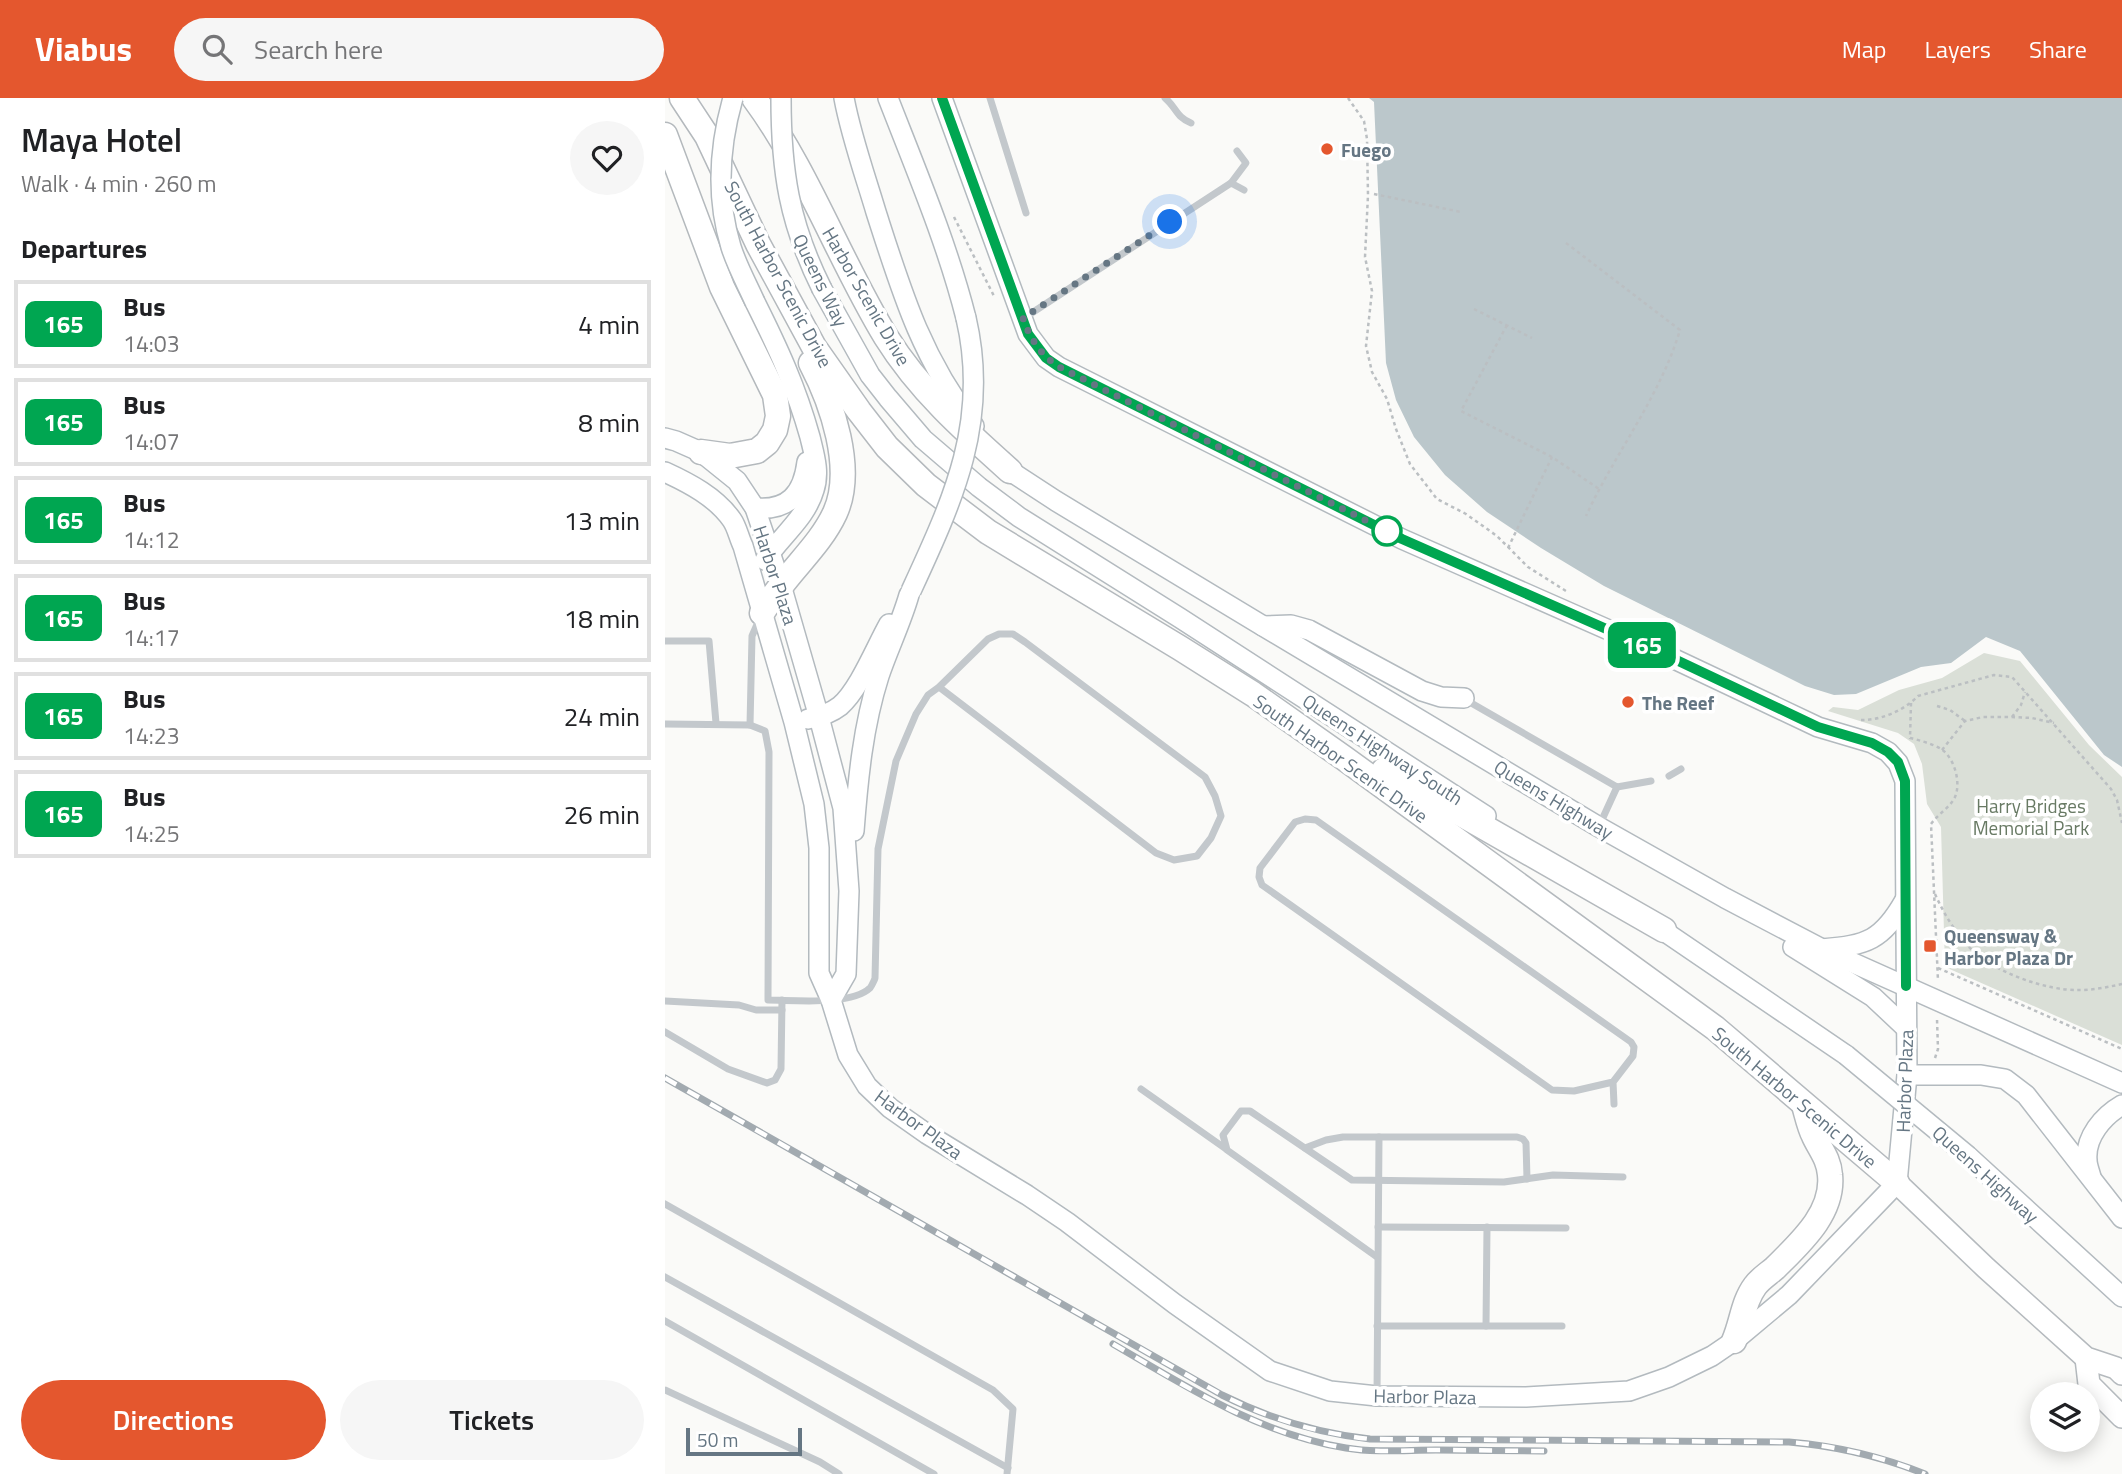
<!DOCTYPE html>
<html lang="en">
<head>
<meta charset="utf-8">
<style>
	body { margin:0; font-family:"Titillium Web",sans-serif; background:#f6f6f6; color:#202124; height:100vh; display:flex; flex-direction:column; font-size:26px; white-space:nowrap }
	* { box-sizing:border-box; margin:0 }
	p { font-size:23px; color:#757577 }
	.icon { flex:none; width:38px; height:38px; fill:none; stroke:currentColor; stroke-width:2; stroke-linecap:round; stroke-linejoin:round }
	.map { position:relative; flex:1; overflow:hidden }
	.sheet { display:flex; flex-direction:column; background:#fff; width:665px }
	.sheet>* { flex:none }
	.badge { padding:0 14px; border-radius:10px; font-size:24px; line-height:46px }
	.controls { position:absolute; left:1365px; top:1284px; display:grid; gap:14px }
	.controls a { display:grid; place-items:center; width:70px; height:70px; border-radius:50%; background:#fff; box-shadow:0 4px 18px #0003; font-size:35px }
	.scale { position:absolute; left:21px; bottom:18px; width:116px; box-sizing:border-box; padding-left:7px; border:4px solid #657683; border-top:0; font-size:19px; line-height:24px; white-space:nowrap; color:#657683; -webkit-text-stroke:5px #fff; paint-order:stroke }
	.you { position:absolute; width:35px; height:35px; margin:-18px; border:5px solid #fff; border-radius:50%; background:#1a73e8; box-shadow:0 0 0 10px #1a73e833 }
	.map>.badge { position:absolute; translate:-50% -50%; box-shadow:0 0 0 4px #fff }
	h2 { padding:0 21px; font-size:26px; line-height:63px }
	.round { display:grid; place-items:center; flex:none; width:74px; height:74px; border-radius:37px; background:#f6f6f6 }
	.summary { display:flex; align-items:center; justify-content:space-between; height:119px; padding:0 21px }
	h1 { font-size:33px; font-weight:600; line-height:52px }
	.button { display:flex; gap:14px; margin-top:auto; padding:14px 21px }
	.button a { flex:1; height:80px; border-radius:42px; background:#e4572e; color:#fff; font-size:28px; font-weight:600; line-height:80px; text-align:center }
	.button a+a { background:#f6f6f6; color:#202124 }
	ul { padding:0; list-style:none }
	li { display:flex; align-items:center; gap:21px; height:88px; margin:0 14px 10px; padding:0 7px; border:4px solid #e0e0e0; border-radius:0px }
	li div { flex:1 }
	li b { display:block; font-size:26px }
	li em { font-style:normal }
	li .badge { min-width:77px; font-weight:700; text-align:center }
	header { display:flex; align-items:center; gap:42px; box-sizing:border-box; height:98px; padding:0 35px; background:#e4572e; color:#fff }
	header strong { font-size:33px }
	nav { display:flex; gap:38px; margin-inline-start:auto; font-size:24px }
	.search { width:490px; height:63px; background:#f6f6f6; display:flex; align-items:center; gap:18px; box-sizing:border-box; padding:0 24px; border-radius:38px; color:#757577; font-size:26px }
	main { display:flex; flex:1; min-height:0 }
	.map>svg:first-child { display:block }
	.green { fill:#dadfd7 }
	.water { fill:#bbc7cb }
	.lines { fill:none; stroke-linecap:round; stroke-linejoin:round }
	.secondary-casing { stroke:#b3babf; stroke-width:22 }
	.primary-casing { stroke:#b5babe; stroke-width:24 }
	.highway-casing { stroke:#b4b9bd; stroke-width:27 }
	.path { stroke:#bbbfc2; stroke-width:2.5; stroke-dasharray:3.5 3.5; stroke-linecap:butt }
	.lane { stroke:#c3c8cc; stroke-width:7 }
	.secondary { stroke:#fff; stroke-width:19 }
	.primary { stroke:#fff; stroke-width:21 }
	.highway { stroke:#fff; stroke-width:24 }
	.rail-casing { stroke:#a2aab0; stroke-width:7 }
	.rail { stroke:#fff; stroke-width:4.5; stroke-dasharray:13; stroke-linecap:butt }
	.secondary-bridge-casing { stroke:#b3babf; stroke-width:22; stroke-linecap:butt }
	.secondary-bridge { stroke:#fff; stroke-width:19 }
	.line-casing { stroke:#fff; stroke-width:16 }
	.line { stroke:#00a651; stroke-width:10 }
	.walk { stroke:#657683; stroke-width:7; stroke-dasharray:0 12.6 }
	.poi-dot { fill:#e4572e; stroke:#fff; stroke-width:2.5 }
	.stop-dot { fill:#fff; stroke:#00a651; stroke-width:3.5 }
	.labels { text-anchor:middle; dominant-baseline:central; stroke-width:7; stroke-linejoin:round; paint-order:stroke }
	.poi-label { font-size:19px; font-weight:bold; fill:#657683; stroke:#fff; text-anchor:start }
	.street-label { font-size:19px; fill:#657683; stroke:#fff }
	.park-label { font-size:19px; fill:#687a64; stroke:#fff }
</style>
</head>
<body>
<header>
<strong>Viabus</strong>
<div class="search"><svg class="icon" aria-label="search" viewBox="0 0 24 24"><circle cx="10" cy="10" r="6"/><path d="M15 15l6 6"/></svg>Search here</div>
<nav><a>Map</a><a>Layers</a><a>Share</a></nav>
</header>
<main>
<section class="sheet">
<div class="summary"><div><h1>Maya Hotel</h1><p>Walk · 4 min · 260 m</p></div><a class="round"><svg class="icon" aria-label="heart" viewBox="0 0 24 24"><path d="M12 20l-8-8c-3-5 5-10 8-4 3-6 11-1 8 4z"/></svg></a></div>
<h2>Departures</h2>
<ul>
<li><span class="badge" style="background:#00a651;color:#fff">165</span><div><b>Bus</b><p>14:03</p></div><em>4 min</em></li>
<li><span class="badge" style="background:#00a651;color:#fff">165</span><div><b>Bus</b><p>14:07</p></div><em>8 min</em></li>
<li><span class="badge" style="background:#00a651;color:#fff">165</span><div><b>Bus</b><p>14:12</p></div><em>13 min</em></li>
<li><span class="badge" style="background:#00a651;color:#fff">165</span><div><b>Bus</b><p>14:17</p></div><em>18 min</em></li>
<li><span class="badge" style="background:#00a651;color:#fff">165</span><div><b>Bus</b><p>14:23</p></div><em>24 min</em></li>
<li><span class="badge" style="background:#00a651;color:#fff">165</span><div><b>Bus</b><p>14:25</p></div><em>26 min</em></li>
</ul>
<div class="button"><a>Directions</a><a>Tickets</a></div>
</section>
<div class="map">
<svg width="1457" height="1376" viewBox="0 0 1457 1376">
	<rect width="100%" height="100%" fill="#fafaf8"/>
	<path class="green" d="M1319,555L1355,563L1424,647L1457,679V947L1280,869L1276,729L1262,706L1257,666L1249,646L1233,635L1163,613L1168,609L1193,612L1234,592L1277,580Z"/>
	<path class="water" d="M704,0H1457V669L1439,657L1355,553L1321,539L1286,565L1256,569L1191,596L1169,597L1140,588L939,488L876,450L822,414L780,377L749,339L731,302L721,265L709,4Z"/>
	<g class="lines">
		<g class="secondary-casing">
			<g id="secondary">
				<path d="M179,0C186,38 200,77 211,114C237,195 256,259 309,328"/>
				<path d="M223,0C251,72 282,145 301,220"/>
				<path d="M157,191L205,277L223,300L258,341L314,389L354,419L515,520L821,718"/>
				<path d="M90,204C113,250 131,289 145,339C149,356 155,374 149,392C141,420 116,438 100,462"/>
				<path d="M0,340L11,343L36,354L72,383L90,410L116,487L154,619L178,710L184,793L181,876L166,902"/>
				<path d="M337,363L345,373L391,403L598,528L934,729L1060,800L1157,851L1457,985"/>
				<path d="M0,374C24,385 51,399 67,422C72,429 74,440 78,448L129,624L149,706L154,750V875L166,902L183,957L202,988L225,1010L262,1036L362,1097L402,1124L510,1206L605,1273L665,1293L712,1298L861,1299L964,1293L1004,1279L1047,1258L1069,1243L1124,1197L1232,1085L1242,977L1240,683L1233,665L1223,654L1207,645L1153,629L1005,559L737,441L394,269L381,260L363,236L277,0"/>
				<path d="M90,410C123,413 138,396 142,364"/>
				<path d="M598,528L626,527L644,532L757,593L776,599L799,600"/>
				<path d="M143,621C154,619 166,615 175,608C194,592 211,549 224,526"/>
				<path d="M189,733C193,681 198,628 214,578C223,551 236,525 244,497"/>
				<path d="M987,825L1181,957"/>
				<path d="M1128,849L1208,899L1241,930"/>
				<path d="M1157,851C1202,847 1217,843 1240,802"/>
				<path d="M1242,977H1316L1340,981L1361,997L1457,1120"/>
				<path d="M1303,1058L1457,1199"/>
				<path d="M1426,1079C1425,1074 1422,1068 1422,1062C1420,1039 1438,1018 1457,1007"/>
			</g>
		</g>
		<g class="primary-casing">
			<g id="primary">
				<path d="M1232,1085L1321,1170L1421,1260L1451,1270L1457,1276"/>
				<path d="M1421,1260L1424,1286L1457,1319"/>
			</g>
		</g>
		<g class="highway-casing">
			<g id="highway">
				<path d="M17,0L42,38L93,146L149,249L194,313L222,349L261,387L323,434L515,550L588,596L679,660L1050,930L1232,1085"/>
				<path d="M89,0C143,73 174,162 221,239C254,292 299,332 345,373"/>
				<path d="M0,37L57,189L110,297L113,318L110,332L102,345L92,353L65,358L36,354"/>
				<path d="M97,515C103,506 109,496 116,488C134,464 157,443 170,415C190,371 167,305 146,265"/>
				<path d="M719,672L999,832"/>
				<path d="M1069,1243C1077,1225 1078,1204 1090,1188C1095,1181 1103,1176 1110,1170C1135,1145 1169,1115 1165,1077C1164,1061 1155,1051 1149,1038C1144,1028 1142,1017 1139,1007"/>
			</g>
		</g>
		<g class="path">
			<path d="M683,0L699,23L702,41L703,97L700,159L707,193L701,248L707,274L722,301L731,331L745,366L772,401L801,416L832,438L863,469L901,493"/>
			<path d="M709,96L796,114"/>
			<path d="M289,119L330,200"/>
			<path d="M901,145L1015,232C995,299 950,355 921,418"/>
			<path d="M809,211L867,240"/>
			<path d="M842,227L796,313L887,359L934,391"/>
			<path d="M843,450L887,359"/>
			<path d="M1246,605L1245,640C1254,642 1268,646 1276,651C1290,660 1297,687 1289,701C1283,711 1273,716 1266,726L1273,883"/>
			<path d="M1272,608L1285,612L1300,623"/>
			<path d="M1347,619L1356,607L1360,594"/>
			<path d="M1196,622C1217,622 1238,613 1253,598L1329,577L1347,579L1446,691L1452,702L1457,725"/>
			<path d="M1277,652L1300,623L1318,619H1347L1367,620L1389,625"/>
			<path d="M1270,796C1279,816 1290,834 1305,850C1328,874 1382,893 1414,892C1429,892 1443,889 1457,886"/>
			<path d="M1273,870L1457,951"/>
			<path d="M1270,960L1273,951L1272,921"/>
		</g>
		<g class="lane">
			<path d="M325,0L361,115"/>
			<path d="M500,0C511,9 512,20 526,25"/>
			<path d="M566,85L581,65L572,53"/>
			<path d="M359,220L566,85L579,92"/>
			<path d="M0,543H44L51,625"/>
			<path d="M801,602L952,689L986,683"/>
			<path d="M0,626L85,627L100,633L104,654L103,902C128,902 186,908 205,890C206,889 210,881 210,880L213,751L231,663L251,616L263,597L274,589L323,541L334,536H348L360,544L540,679L550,698L556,718L546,740L532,758L509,762L491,755L274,589"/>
			<path d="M85,627L87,538L94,522"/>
			<path d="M1004,678L1016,671"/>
			<path d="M935,726L952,689"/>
			<path d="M0,903L74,907L91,912H117"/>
			<path d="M0,934L63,971L102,985L110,982L116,971L117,902"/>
			<path d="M948,984L909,993L887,992L597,787L594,779L595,770L630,724L640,721L651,722L966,944L969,949L968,958L948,984L949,1006"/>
			<path d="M476,991L561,1051"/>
			<path d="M640,1050L661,1042L678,1039H852L858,1041L861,1045L862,1081"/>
			<path d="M0,1106L328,1292L348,1311L342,1376"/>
			<path d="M713,1129L901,1130"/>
			<path d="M712,1159L562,1052L558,1037L576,1013H585L687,1082L839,1084L888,1077L958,1079"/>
			<path d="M0,1179L343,1370"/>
			<path d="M0,1223L269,1376"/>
			<path d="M712,1228H897"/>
			<path d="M821,1228L822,1129"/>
			<path d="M0,1292L155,1364L174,1376"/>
			<path d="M712,1298L714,1039"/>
		</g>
		<use href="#secondary" class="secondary"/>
		<use href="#primary" class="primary"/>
		<use href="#highway" class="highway"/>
		<g class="rail-casing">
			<g id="rail">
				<path d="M0,980L557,1297C605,1321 652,1335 705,1341L1124,1344C1171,1348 1215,1358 1260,1376"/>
				<path d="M448,1246C522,1289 594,1336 681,1350C711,1355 741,1352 771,1352C807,1352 843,1353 879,1353"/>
			</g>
		</g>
		<use href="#rail" class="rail"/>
		<g class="secondary-bridge-casing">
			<g id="secondary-bridge">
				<path d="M68,0C54,49 51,100 66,149C72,168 82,186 90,204"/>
				<path d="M116,0C116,73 124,125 157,191"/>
				<path d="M246,493C288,402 325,323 301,220"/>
				<path d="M1181,957L1303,1058"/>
			</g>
		</g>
		<use href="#secondary-bridge" class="secondary-bridge"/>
	</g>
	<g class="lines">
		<g class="line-casing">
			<path id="line" d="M277,0L363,236L381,260L394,269L737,441L1005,559L1153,629L1207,645L1223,654L1233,664L1240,683L1241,888"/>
		</g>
		<use href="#line" class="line"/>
		<path class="walk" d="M505,124L358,220C365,241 376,257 394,269L722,433"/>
	</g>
	<g class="poi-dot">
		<circle cx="662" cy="51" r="7"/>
		<circle cx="963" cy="604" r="7"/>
		<rect x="1258" y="841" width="14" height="14" rx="3.5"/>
	</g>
	<circle class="stop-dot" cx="722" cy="433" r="14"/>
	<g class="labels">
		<g class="poi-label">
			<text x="676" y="51">Fuego</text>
			<text x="977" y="604">The Reef</text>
			<text x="1279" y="837">Queensway &amp;<tspan x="1279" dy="22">Harbor Plaza Dr</tspan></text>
		</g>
		<g class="street-label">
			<text transform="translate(114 176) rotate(62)">South Harbor Scenic Drive</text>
			<text transform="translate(156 182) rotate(64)">Queens Way</text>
			<text transform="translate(202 198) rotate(60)">Harbor Scenic Drive</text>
			<text transform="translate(111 477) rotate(72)">Harbor Plaza</text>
			<text transform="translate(718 651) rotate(33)">Queens Highway South</text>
			<text transform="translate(676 660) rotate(35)">South Harbor Scenic Drive</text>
			<text transform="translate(889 701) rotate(31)">Queens Highway</text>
			<text transform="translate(1239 983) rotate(-88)">Harbor Plaza</text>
			<text transform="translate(1130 999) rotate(40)">South Harbor Scenic Drive</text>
			<text transform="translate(254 1026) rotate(36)">Harbor Plaza</text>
			<text transform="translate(1321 1076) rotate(42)">Queens Highway</text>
			<text transform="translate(760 1298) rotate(1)">Harbor Plaza</text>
		</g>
		<g class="park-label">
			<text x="1366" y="707">Harry Bridges<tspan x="1366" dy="22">Memorial Park</tspan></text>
		</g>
	</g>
</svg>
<div class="controls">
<a><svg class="icon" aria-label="layers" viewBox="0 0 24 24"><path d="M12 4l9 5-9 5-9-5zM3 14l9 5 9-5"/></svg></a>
</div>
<div class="scale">50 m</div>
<div class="you" style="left:505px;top:124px"></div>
<b class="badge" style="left:977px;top:547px;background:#00a651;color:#fff">165</b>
</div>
</main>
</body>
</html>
